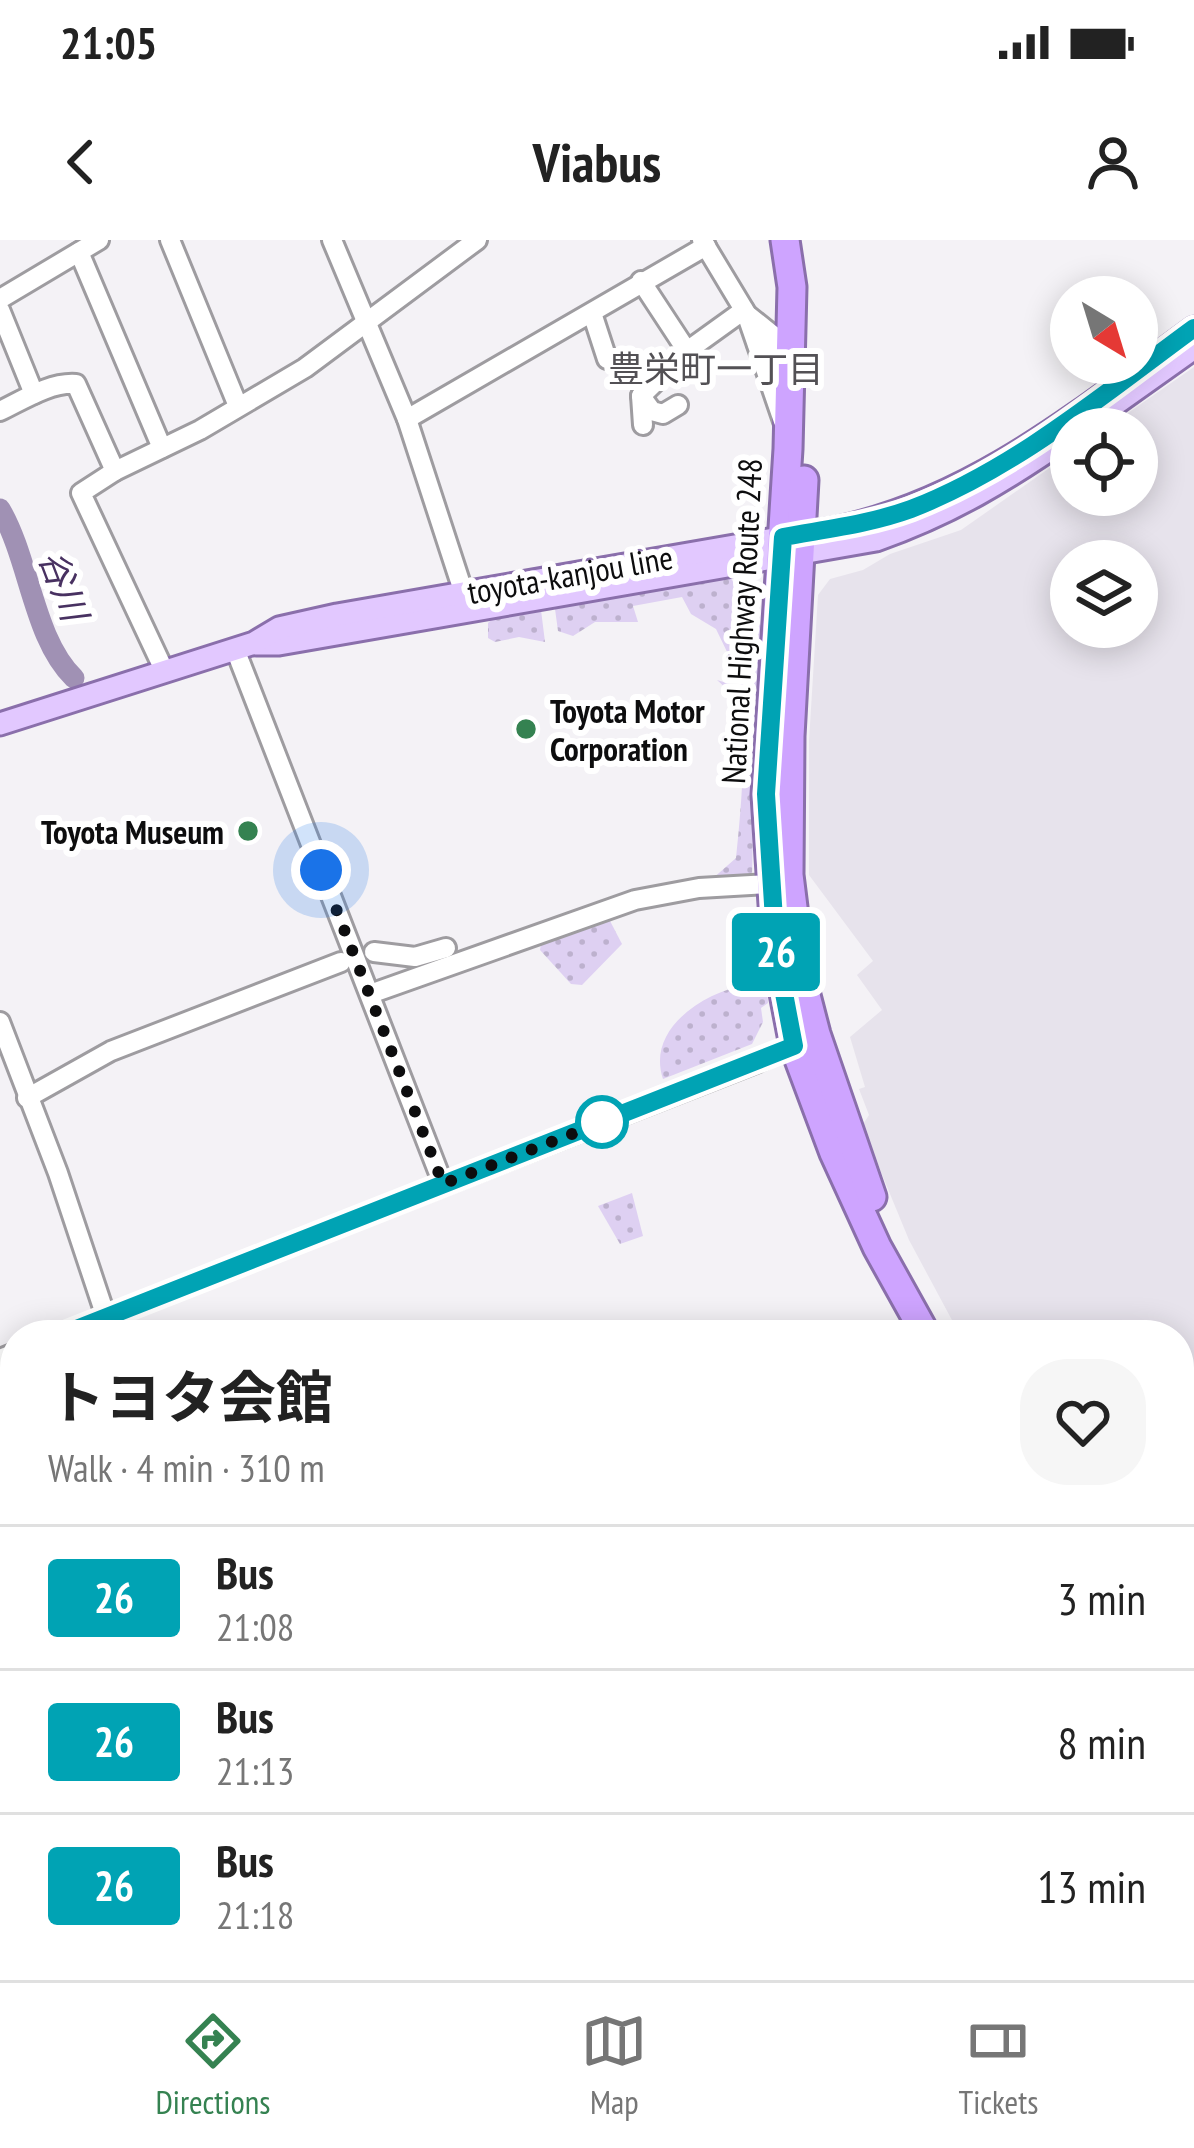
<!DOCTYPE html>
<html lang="en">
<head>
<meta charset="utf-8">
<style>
	body { margin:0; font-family:"PT Sans Narrow","Noto Sans JP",sans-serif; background:#f6f6f6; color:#222; height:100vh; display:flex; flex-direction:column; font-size:45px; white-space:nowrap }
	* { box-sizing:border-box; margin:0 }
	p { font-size:39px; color:#767676 }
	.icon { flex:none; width:66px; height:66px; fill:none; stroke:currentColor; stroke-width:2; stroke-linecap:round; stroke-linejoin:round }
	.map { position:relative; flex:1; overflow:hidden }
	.sheet { position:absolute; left:0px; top:1080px; width:1194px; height:660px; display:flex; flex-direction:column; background:#fff; border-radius:48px 48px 0 0; box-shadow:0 6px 30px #0003 }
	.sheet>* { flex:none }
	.badge { padding:0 24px; border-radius:9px; font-size:42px; line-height:78px }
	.needle { width:78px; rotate:142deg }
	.buttons { position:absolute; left:1050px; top:36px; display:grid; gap:24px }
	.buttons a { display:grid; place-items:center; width:108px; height:108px; border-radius:50%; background:#fff; box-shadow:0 6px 30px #0003; font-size:60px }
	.you { position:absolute; width:60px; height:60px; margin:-30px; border:9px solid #fff; border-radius:50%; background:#1a73e8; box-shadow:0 0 0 18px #1a73e833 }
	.map>.badge { position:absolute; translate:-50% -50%; box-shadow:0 0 0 6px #fff }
	.round { display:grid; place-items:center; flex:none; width:126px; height:126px; border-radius:48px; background:#f6f6f6 }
	.head { display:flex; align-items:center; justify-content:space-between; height:204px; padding:0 48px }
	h1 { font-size:57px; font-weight:700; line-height:90px }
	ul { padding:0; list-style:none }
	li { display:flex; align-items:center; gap:36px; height:144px; padding:0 48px; border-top:3px solid #e0e0e0 }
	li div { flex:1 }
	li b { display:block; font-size:45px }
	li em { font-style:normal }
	li .badge { min-width:132px; font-weight:700; text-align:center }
	.status { display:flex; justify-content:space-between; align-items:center; height:84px; padding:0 60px; background:#fff; direction:ltr }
	.status svg { height:33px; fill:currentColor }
	header { display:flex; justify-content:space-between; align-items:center; height:156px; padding:0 48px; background:#fff; font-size:54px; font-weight:700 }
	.menu { display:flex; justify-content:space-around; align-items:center; height:168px; border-top:3px solid #e0e0e0; background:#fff; font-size:33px; color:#767676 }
	.menu a { display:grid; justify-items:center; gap:6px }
	.menu .on { color:#358251 }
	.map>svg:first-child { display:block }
	.built { fill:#e7e3ec; fill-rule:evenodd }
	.grass { fill:url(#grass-dots) }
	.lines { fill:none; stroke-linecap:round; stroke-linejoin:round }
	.river { stroke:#a091b4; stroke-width:21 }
	.minor-casing { stroke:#9e9ca0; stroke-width:24 }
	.major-casing { stroke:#8a6fab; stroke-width:27 }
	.highway-casing { stroke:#8a6fab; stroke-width:33 }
	.minor { stroke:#fff; stroke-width:18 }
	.major { stroke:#e2c8ff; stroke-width:21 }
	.highway { stroke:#cea4ff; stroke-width:27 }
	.line-casing { stroke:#fff; stroke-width:27 }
	.line { stroke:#00a3b4; stroke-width:18 }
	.walk { stroke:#0d0d0e; stroke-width:12; stroke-dasharray:0 21.6 }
	.poi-dot { fill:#358251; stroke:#fff; stroke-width:4.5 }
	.stop-dot { fill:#fff; stroke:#00a3b4; stroke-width:6 }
	.labels { text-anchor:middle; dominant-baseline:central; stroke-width:12; stroke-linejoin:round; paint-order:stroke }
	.street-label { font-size:33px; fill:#0d0d0e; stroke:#fff }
	.poi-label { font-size:33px; font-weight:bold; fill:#0d0d0e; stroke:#fff; text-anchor:start }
	.neighbourhood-label { font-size:36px; fill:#535155; stroke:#fff }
	.water-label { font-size:36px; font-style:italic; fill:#483161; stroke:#fff }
</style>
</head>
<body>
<div class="status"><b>21:05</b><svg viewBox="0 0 49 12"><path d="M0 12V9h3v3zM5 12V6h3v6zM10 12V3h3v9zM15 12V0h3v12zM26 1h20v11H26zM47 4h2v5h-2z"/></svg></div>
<header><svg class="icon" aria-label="back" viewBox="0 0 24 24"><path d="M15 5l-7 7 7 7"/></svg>Viabus<svg class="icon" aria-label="person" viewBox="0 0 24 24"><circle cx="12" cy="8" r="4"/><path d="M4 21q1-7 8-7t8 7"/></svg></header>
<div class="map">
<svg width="1194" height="1740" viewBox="0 0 1194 1740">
	<defs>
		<pattern id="grass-dots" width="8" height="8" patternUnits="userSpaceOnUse" patternTransform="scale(3)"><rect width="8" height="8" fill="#ded0f2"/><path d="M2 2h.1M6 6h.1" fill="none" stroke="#bdb1ce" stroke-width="1.8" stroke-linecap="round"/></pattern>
	</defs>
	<rect width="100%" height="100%" fill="#f4f2f6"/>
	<path class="built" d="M1194,127V1508L1179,1483V1095H960L909,1000L862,886L869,875L859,849L865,847L850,797L882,770L857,735L873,721L809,635V501L818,355L830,339L863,330L890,314L961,290L1071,213V255H1137V189H1105ZM1071,321H1137V387H1071Z"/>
	<g class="grass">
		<path d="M731,338L746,367L762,387L755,478L752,638L711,640L736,618C740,580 746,517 741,481C739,465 729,450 717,440L740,447L747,424L730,418L716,389L691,374L682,357L633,366L638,382H595L573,396L558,391L555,369Z"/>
		<path d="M541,370L545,402L519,397L495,402L488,398V383L492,379Z"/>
		<path d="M609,679L622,704L582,745L571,744L540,710L541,704Z"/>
		<path d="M746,745L767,746L768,763L761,768L763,782L752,804L663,839C646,789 704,752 746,745Z"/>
		<path d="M632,953L643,996L620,1004L598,966Z"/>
	</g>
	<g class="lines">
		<path class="river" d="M0,269C30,320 33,398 74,438"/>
		<g class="minor-casing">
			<g id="minor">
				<path d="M170,0L238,166"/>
				<path d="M332,0L407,179L468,366"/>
				<path d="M702,0L746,73L783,181"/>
				<path d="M79,12L162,208"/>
				<path d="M641,41L687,111L641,156L643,185"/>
				<path d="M0,59L99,0"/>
				<path d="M0,70L34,154"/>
				<path d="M592,73L607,119"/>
				<path d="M749,76L774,96L773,105L766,108L757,104"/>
				<path d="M687,111L744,70"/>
				<path d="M641,156L652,171L663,174L678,165"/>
				<path d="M0,171C23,160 50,142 76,144L115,231L200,190L305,128L477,0"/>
				<path d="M407,179L706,6"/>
				<path d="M115,231L81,253L164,430"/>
				<path d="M235,409L443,944"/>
				<path d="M374,712L415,717L446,708"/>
				<path d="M370,754L635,660L699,648L770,644"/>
				<path d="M0,782L58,933L106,1077"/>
				<path d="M27,858L111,811L341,722"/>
				<path d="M61,1095L758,822L804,800"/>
				<path d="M0,1119L15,1113"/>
			</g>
		</g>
		<g class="major-casing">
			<g id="major">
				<path d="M1080,189L1194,108"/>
				<path d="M256,404H279L876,300C950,274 1007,240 1071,195"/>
				<path d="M0,484L254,403L279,388L337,375L838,288C976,258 1082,169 1194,88"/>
			</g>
		</g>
		<g class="highway-casing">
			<g id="highway">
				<path d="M785,0L792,47L788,209L766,555L776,711L794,806L834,913L877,1007L926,1095"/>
				<path d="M804,240L790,496L789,635L802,740L816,794L872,957"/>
				<path d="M1179,1525L1194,1552"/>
				<path d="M1179,1562L1194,1589"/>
			</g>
		</g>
		<use href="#minor" class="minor"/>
		<use href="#major" class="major"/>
		<use href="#highway" class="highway"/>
	</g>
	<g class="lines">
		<g class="line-casing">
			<path id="line" d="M61,1095L794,806L776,711L766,554L783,297C826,289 870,284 911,269C1015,229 1105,153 1194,88"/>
		</g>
		<use href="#line" class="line"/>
		<path class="walk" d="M321,630L443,944L613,878L602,882"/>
	</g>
	<g class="poi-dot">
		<circle cx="526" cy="489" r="12"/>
		<circle cx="248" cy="591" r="12"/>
	</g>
	<circle class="stop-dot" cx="602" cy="882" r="24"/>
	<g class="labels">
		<g class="street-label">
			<text transform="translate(570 334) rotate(-10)">toyota-kanjou line</text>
			<text transform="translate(741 381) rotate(-87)">National Highway Route 248</text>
		</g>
		<g class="poi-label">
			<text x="550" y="470">Toyota Motor<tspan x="550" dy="38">Corporation</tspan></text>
			<text x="224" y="591" text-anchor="end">Toyota Museum</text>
		</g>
		<g class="neighbourhood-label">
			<text x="716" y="128">豊栄町一丁目</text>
		</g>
		<g class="water-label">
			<text transform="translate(64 345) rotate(69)">谷川</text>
		</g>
	</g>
</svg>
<div class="buttons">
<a><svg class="needle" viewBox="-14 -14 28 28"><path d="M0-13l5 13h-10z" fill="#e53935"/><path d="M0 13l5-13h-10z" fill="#767676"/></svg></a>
<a><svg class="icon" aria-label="locate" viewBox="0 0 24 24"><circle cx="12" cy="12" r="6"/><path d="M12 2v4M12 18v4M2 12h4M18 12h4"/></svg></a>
<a><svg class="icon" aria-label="layers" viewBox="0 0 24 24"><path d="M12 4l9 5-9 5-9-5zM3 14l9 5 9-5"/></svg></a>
</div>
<div class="you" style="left:321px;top:630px"></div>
<b class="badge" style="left:776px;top:712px;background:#00a3b4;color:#fff">26</b>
<section class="sheet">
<div class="head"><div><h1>トヨタ会館</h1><p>Walk · 4 min · 310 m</p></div><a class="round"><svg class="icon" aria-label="heart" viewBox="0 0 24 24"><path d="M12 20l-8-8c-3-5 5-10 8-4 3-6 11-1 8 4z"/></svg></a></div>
<ul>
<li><span class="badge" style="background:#00a3b4;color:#fff">26</span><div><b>Bus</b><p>21:08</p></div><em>3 min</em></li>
<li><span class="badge" style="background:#00a3b4;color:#fff">26</span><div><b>Bus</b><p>21:13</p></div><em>8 min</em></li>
<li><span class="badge" style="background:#00a3b4;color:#fff">26</span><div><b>Bus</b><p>21:18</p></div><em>13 min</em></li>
</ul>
</section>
</div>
<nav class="menu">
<a class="on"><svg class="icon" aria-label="directions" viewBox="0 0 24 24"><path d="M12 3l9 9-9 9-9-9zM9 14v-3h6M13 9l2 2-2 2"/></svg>Directions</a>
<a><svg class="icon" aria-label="map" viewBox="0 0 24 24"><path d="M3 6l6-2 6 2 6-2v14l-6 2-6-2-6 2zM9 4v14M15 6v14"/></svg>Map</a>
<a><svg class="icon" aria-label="tickets" viewBox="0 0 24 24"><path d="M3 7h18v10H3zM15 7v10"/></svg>Tickets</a>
</nav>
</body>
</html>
